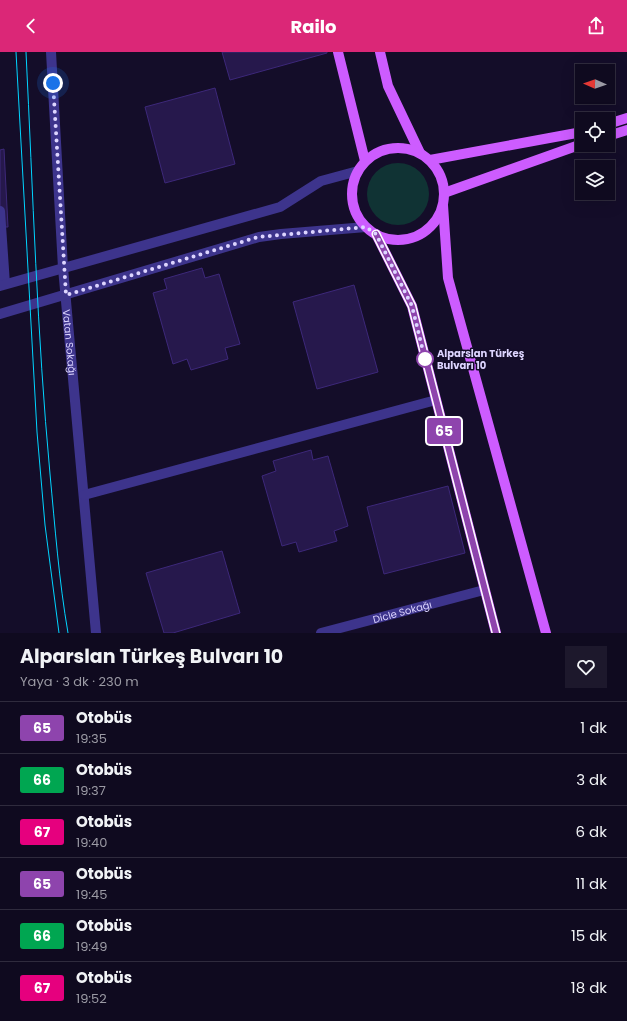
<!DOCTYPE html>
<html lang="tr">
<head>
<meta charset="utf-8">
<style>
	body { margin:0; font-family:Poppins,sans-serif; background:#1d182c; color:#f1f3f6; height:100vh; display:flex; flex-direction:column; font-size:15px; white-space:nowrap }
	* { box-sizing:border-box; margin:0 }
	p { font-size:13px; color:#9b9aa4 }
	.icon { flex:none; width:22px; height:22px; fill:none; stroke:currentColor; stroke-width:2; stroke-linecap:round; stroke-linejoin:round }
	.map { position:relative; height:581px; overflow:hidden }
	.side { display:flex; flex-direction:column; background:#0f0a1f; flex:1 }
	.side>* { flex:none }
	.badge { padding:0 8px; border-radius:3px; font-size:14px; line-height:26px }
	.needle { width:26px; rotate:272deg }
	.controls { position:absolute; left:575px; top:12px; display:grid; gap:8px }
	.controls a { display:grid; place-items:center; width:40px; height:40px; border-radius:0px; background:#0f0a1f; box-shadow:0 4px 16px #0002,0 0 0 1px #2f2b3d; font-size:20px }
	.you { position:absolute; width:20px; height:20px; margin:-10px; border:3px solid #fff; border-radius:50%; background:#1a73e8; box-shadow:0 0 0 6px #1a73e833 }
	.map>.badge { position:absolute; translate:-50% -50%; box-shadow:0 0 0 2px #fff }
	.round { display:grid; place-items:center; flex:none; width:42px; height:42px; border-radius:0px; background:#1d182c }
	.head { display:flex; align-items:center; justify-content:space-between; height:68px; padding:0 20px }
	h1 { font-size:19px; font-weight:700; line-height:30px }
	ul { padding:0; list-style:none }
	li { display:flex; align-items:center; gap:12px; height:52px; padding:0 20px; border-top:1px solid #2f2b3d }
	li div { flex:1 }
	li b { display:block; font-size:15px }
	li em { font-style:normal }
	li .badge { min-width:44px; font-weight:700; text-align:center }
	header { display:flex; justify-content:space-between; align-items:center; height:52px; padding:0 20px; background:#db2777; color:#fff; font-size:18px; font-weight:700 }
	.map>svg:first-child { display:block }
	.green { fill:#103334 }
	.building { fill:#26184c; stroke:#3d287a }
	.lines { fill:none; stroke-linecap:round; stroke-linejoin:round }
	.minor { stroke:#3d348c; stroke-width:10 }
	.major { stroke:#cd5cff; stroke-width:10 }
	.tram { stroke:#01d5ff; stroke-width:1 }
	.line-casing { stroke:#fff; stroke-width:9 }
	.line { stroke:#8e44ad; stroke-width:6 }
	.walk { stroke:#ddd5ff; stroke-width:4; stroke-dasharray:0 7.2 }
	.stop-dot { fill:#fff; stroke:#8e44ad; stroke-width:2 }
	.labels { text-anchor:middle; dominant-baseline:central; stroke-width:3; stroke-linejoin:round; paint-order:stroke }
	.street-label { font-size:10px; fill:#ddd5ff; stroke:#140d29 }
	.stop-label { font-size:10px; font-weight:bold; fill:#ddd5ff; stroke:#140d29; text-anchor:start }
</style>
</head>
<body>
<header><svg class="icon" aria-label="back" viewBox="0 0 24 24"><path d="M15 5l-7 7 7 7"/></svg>Railo<svg class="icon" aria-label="share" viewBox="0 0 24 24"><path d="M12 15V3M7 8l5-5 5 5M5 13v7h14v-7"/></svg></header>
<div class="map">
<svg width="627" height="581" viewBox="0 0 627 581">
	<rect width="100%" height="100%" fill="#140d29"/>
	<circle class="green" cx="398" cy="142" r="31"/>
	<g class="building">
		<path d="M222,0H327V1L230,28Z"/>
		<path d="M215,36L235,112L165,131L145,55Z"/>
		<path d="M4,97L8,175H0V98Z"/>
		<path d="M202,216L205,226L219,222L240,292L225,296L228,307L191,318L187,307L173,312L153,241L167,237L164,227Z"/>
		<path d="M354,233L378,320L317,337L293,250Z"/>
		<path d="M311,398L313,408L328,404L348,474L334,479L337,489L299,500L296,490L282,494L262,424L276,419L273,409Z"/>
		<path d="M448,434L465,501L384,522L367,455Z"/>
		<path d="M222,499L240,561L173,581H164L146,521Z"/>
	</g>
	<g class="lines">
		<g class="minor">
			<path id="s1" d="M51,0L63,216L96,581"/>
			<path d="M0,159L5,232"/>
			<path d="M0,234L280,155L321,129L358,119"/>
			<path d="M0,262L259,185L281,182L366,175"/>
			<path d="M84,443L436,348"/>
			<path id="s2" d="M321,581L484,538"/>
		</g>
		<g class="major">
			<path d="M338,0L365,109"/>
			<path d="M380,0L388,34L420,101"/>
			<path d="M608,72L627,66"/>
			<path d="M608,84L627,78"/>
			<circle cx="398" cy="142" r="46"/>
			<path d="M430,108L582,80"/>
			<path d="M444,141L582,92"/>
			<path d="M443,153L448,226L546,581"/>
			<path d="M376,182L412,254L496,581"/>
		</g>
		<g class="tram">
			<path d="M16,0L37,380L45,473L59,581"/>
			<path d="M26,0C33,141 37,282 50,422C55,475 59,529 68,581"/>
		</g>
	</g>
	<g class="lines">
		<g class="line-casing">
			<path id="line" d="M376,182L412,254L496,581"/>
		</g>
		<use href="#line" class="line"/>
		<path class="walk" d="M53,31L66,243L258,185L366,175L376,182L412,254L425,307"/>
	</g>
	<circle class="stop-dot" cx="425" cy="307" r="8"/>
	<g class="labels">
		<g class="street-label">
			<text stroke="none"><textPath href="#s1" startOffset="291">Vatan Sokağı</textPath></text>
			<text stroke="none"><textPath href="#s2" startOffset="84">Dicle Sokağı</textPath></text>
		</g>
		<g class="stop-label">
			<text x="437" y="301">Alparslan Türkeş<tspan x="437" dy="12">Bulvarı 10</tspan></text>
		</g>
	</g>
</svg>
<div class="controls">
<a><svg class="needle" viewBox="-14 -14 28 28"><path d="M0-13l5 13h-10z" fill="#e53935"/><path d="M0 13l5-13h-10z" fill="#9b9aa4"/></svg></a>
<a><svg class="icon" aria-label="locate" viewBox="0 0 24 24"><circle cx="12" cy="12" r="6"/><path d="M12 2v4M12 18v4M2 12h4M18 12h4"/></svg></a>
<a><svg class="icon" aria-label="layers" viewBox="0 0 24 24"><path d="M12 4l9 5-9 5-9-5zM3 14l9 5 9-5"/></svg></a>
</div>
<div class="you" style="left:53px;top:31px"></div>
<b class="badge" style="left:444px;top:379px;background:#8e44ad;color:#fff">65</b>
</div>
<section class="side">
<div class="head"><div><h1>Alparslan Türkeş Bulvarı 10</h1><p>Yaya · 3 dk · 230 m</p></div><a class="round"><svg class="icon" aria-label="heart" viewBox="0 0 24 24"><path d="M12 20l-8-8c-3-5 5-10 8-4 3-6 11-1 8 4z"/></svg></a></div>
<ul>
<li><span class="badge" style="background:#8e44ad;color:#fff">65</span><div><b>Otobüs</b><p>19:35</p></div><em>1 dk</em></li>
<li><span class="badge" style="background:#00a651;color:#fff">66</span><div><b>Otobüs</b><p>19:37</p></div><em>3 dk</em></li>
<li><span class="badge" style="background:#e6007e;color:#fff">67</span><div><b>Otobüs</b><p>19:40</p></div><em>6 dk</em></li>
<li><span class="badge" style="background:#8e44ad;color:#fff">65</span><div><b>Otobüs</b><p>19:45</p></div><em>11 dk</em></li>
<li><span class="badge" style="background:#00a651;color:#fff">66</span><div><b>Otobüs</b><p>19:49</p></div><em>15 dk</em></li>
<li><span class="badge" style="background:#e6007e;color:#fff">67</span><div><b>Otobüs</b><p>19:52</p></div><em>18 dk</em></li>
</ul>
</section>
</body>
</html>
